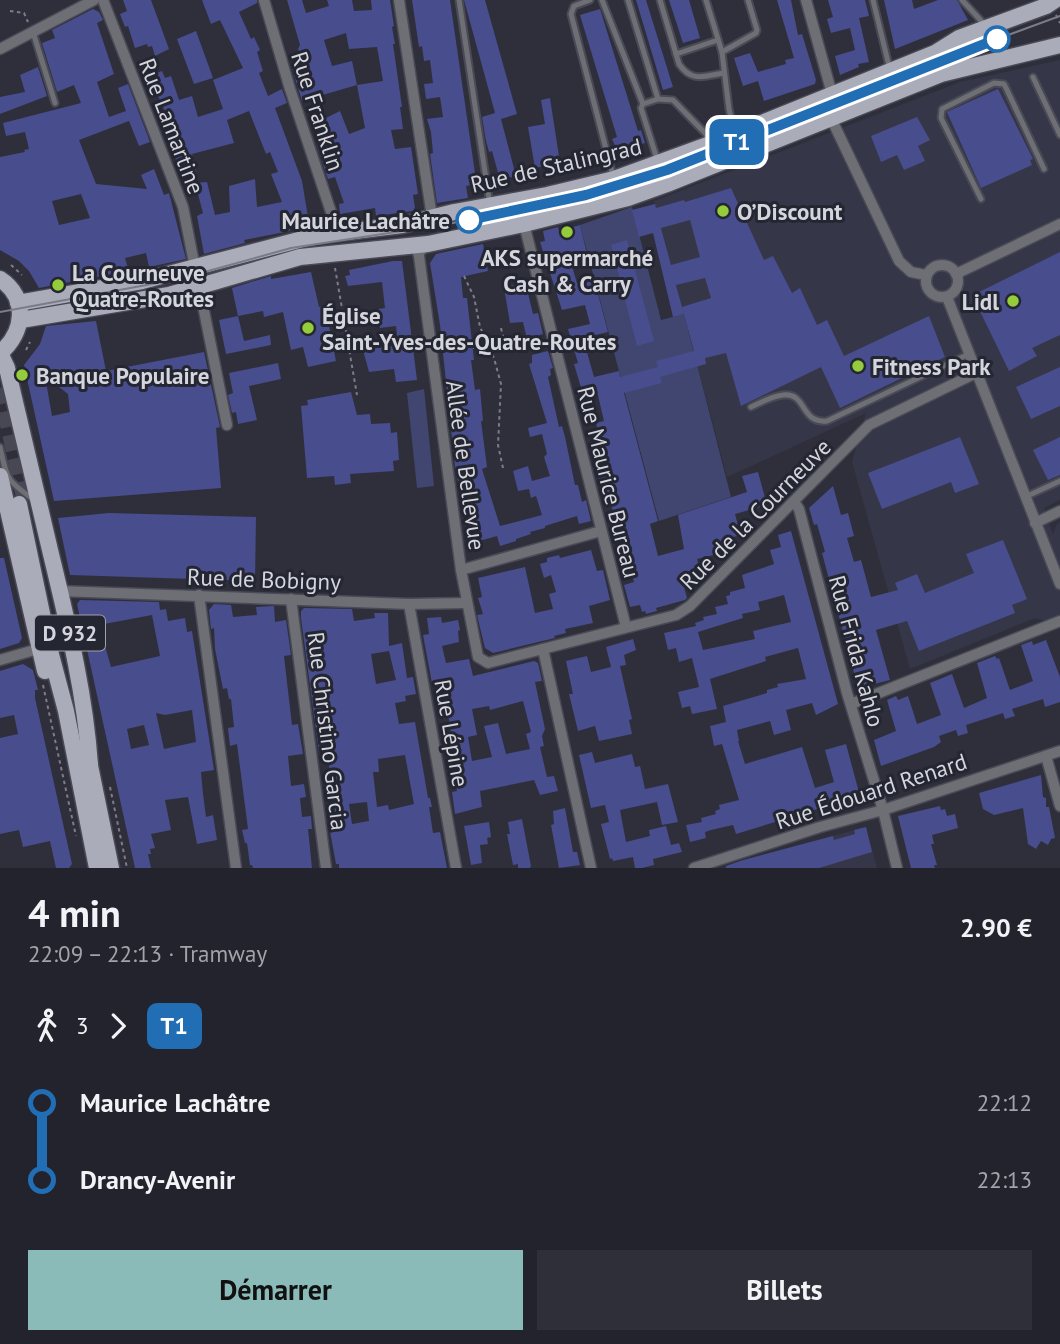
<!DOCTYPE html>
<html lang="fr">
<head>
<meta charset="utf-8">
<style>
	body { margin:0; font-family:"PT Sans",sans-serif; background:#2e2f38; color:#f1f3f6; height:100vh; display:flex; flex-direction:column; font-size:26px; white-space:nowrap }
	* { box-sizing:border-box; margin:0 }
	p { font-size:23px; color:#a2a4a9 }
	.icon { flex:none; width:38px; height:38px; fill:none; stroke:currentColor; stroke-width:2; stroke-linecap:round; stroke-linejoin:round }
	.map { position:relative; height:868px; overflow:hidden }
	.details { display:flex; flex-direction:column; background:#22232c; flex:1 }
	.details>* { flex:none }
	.badge { padding:0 14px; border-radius:10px; font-size:24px; line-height:46px }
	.map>.badge { position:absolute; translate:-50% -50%; box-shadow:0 0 0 4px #fff }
	.legs { display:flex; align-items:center; gap:10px; height:77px; padding:0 28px; font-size:23px }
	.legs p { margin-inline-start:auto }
	.head { display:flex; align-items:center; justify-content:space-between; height:119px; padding:0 28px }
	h1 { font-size:38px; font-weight:800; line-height:52px }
	.primary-button { display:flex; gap:14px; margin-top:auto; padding:14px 28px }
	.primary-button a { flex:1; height:80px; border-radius:0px; background:#8bbbb9; color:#111; font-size:28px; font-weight:800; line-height:80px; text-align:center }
	.primary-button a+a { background:#2e2f38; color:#f1f3f6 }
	ul { padding:0 28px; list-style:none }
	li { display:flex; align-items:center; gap:24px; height:77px; font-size:26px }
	li i { display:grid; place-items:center; width:10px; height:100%; margin:0 9px; background:currentColor }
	li i::after { content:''; width:18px; height:18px; margin:-9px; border:5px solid; border-radius:50%; background:#22232c }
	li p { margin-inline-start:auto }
	li:first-child i { background:linear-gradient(#0000 50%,currentColor 0) }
	li:last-child i { background:linear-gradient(currentColor 50%,#0000 0) }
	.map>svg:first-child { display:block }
	.built { fill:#353749 }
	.green { fill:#414671 }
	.building { fill:#484d8d; fill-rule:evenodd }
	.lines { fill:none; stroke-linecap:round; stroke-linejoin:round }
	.primary-tunnel { stroke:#474853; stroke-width:16; stroke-dasharray:16 8; stroke-linecap:butt }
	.lane-casing { stroke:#494a55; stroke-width:9 }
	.street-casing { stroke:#494a55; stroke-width:13 }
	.primary-casing { stroke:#494a55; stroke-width:19 }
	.path { stroke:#7c7d87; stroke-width:2; stroke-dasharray:3.5 3.5; stroke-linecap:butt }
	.lane { stroke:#6e6f75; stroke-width:5 }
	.street { stroke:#6e6f75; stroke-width:10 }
	.primary { stroke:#aaacb9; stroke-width:16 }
	.tram { stroke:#7b7c86; stroke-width:2 }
	.path-bridge { stroke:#7c7d87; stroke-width:2; stroke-dasharray:3.5 3.5; stroke-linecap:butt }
	.line-1-casing { stroke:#fff; stroke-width:16 }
	.line-1 { stroke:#216eb4; stroke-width:10 }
	.stop-1-dot { fill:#fff; stroke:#216eb4; stroke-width:3.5 }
	.poi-dot { fill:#95cc3b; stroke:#242631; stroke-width:2.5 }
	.labels { text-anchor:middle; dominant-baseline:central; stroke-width:6; stroke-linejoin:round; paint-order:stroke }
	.shield { fill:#242631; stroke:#9fa0a9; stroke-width:2 }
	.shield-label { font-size:21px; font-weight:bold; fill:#d4d5dd }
	.street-label { font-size:23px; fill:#d4d5dd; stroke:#242631 }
	.poi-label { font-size:23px; font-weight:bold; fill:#d4d5dd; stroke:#242631; text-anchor:start }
	.stop-label { font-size:23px; font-weight:bold; fill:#d4d5dd; stroke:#242631; text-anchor:end }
</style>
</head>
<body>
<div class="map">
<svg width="1060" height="868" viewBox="0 0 1060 868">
	<rect width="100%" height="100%" fill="#2e2f3b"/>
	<g class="built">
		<path d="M1060,60V500L1044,508L1053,535L1057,524L1060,522V625L1035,618L910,669L852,462L866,413L727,477L654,201L960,82Z"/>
		<path d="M866,827L877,868H741L739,861Z"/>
	</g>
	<g class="green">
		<path d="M632,207L661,320L684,314L731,497L659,521L580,225Z"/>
		<path d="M424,389L434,486L417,488L407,393Z"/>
	</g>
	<g class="building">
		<path d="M123,0H151L169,49L155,56L152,46L148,47L147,44L135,48L128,26L125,27L120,14L127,11Z"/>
		<path d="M202,0H257V3L239,12L251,39L254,37L260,50L257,52L263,71L259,73L268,96L282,89L287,103L275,108L302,181L308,217V222L289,225L290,231L244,240L245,243L204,254L197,216L203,213L195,183L207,182L215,215L230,212L229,186L255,179L257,207L282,202L271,174L278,172L270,152L266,154L249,111L227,120L234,143L192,154L198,179L185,182L180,169L174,155L180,154L174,131L149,76L162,71L165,78L171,76L179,100L192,96L198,117L223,109L213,80L243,68L220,20L211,24Z"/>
		<path d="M287,0H302L306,13L329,6L327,0H352L354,11L372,10L371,0H390L394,26L392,27L395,44H393L402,107H400L403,129L391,130L395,149L411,147L418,194L413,195L415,208L413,211L376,216L375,208L340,214L339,204L344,203L335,177L328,179L317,146L332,141L324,119L340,111L349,134L365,128L357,85L302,101L292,68L303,64L298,49L300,45ZM346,33L349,49L377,47L383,81L357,85L352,61L332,66L324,40Z"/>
		<path d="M412,0H450L476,180L471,181L472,185L466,186L468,198L437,203L430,154L433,153L431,132L427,119L443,117L440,97L426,99L424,84L433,83L430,60L424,61L422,46L419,47Z"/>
		<path d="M464,0H485L517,114L501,119L516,176L500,180L492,151L489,152L486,141L482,117L495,113Z"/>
		<path d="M636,0H646L673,87L663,90Z"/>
		<path d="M669,0H689L700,38L683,43Z"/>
		<path d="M777,0H791L798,35L802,34L816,80L815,84L764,101L758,81L743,86L734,58L750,53L758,72L786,64L785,60L794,58Z"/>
		<path d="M828,0H865L869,16L859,18L869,62L858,64L859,67L840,75L835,56L855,50L850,28L831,33L827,19L833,17Z"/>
		<path d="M884,0H912L914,9L938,0H957L968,20L895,49Z"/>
		<path d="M93,9L99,12L103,20L97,23L114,74L97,82L109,117L126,111L118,88L128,84L150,142L139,146L129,121L79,140L96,184L147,189L141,175L154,169L164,195L169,193L186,259L149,267L146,253L125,258L128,268L111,271L112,274L39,288L29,271L19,261L0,250V157L25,152L24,150L29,149L25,132L6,136L3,123L81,103L74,85L57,92L42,43L55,38L52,30ZM81,194L90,218L59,225L52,201Z"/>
		<path d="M600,9L638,131L641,130L645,143L618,152L612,139L617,137L580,15Z"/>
		<path d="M196,31L213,78L194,84L177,39Z"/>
		<path d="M38,67L47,96L0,114V97L25,92L20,75Z"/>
		<path d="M998,89L1033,159L1030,160L1032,165L981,188L947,112Z"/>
		<path d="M550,98L560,163L535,168L528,127L545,124L541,100Z"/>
		<path d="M917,117L930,140L918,146L925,161L904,170L897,155L881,162L871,136Z"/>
		<path d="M731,188L764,260L773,256L792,293L800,288L817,325L827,320L844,356L929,316L945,357L840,408L821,367L741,406L726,353L705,358L706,364L660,377L662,383L624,393L658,521L650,524L658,556L684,549L678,515L747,492L742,476L758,472L767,505L735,514L740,533L736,534L737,536L723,540L726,552L697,559L700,569L696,570L697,574L682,579L687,598L685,600L656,608L657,611L646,614L645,611L642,612L640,605L630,607L624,585L634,582L626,553L621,555L617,542L621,541L616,520L604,484L600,485L592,449L602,446L596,423L604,421L596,387L582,391L574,364L578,363L568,329L590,324L585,305L562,310L540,242L545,241L543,231L558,227L559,231L580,225L588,258L571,263L577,283L594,279L608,332L583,338L594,377L619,371L620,377L658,367L656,361L694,351L682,307L711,298L705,278L676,285L684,314L673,317L653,233L639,237L632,210L655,204L656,208L684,200L685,202ZM690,220L700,257L671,265L661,228Z"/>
		<path d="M627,240L654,341L637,346L611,245Z"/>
		<path d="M483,244L488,271L461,277L463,298H467L474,360H471L475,390L480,389L483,421H481L487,467L482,469L500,526L542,515L536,496L531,498L529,489L518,491L513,471L528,466L532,481L550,476L544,457L547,454L542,434L530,437L528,428L547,423L529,364L532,363V355L548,351L553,368L550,369L551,375L548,377L559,427L562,426L565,437L575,485H578L582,502L586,500L591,521L579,524L577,516L545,526V528L530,532L531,534L516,539V541L500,546L497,536L472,543L465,517L474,514L472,505L474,504L469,483L460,485L456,476L440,325L430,263L436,254Z"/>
		<path d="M1060,252V335L1032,348L1037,356L1009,371L975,301L979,292Z"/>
		<path d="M393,261H402L417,380L396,382L394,369L369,372L363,350L398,345L396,326L380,328L378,309L385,308L382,282L348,286L345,276L350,275L349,270Z"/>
		<path d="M311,272L319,307L325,305L336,361L308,367L303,347L291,350L283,312L264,317L263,311L238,316L232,288L271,276V279Z"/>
		<path d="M514,285L515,288L526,285L533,314L538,313L543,334L527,339L523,322L510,323L504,288Z"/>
		<path d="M238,316L244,341L270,335L271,345L226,354L219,320Z"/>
		<path d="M96,321L106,371L204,352L220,427L216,428L221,488L54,501L24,365L40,344L46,326ZM45,376L68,394L70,412L52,416Z"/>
		<path d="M278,363L281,379L249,386L257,420L238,424L236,412L232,413L228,395L233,393L229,373Z"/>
		<path d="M1060,367V406L1031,419L1016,387Z"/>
		<path d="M351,392L357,415L370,414L371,424L390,423L391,433L397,432L399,460L393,461L394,471L350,474L351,483L335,485L334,476L307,478L301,406L308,405L307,400Z"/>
		<path d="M960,437L979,484L955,493L951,482L882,509L868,473Z"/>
		<path d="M1060,437V475L1048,480L1033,450Z"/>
		<path d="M833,486L841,515L848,513L854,536L847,538L854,562L861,560L871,597L898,590L895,583L917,574L925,593L974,573L966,554L1003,540L1027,599L1012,605L1015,613L919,651L907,621L876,630L890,680L858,688L822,553L825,552L817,524L814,525L809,508Z"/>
		<path d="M109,513L256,517L255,581L70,575L58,518Z"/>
		<path d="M791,531L838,704L816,715L812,703L786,710L791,730L774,735L770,721L737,730L739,741H738L745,764L802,747L815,788L834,782L825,750L846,744L860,796L736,834L733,825L711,830L705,832L706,838L690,842L686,825L702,822L701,818L716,814L715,811L720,809L719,805L739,800L722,744L714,746L710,726L726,722L723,706L767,693V690L778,687L777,684L806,679L798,648L765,657L766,661L710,679L717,709L692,714L690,706L682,708L678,692L699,687L692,658L679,662L676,648L668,650L664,633L696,626L695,623L704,620L703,617L717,614L715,607L728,604L726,596L730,595V592L745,588L742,575L774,564L770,550L781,547L778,535ZM784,595L791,622L753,631L755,639L703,650L698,632L743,618L742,614L760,610L758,602Z"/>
		<path d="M591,550L597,571L603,570L610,600L589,606L593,623L565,629L566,633L554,636L555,638L493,653L485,648L477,615L483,614L478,598L482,597L478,578L525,567L535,613L553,609L549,594L556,592L551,575L544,578L540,564L547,562V558L559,555L560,558Z"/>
		<path d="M0,558H4L22,638L19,643L0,649Z"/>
		<path d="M80,600L159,602L160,610L166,609L168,621L185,618L187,632L192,631L214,770L201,772L203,794L206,817L213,815L217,840L197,844L188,797L165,800L171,830L151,834L155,848L150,849L151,854H148L151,868H135L77,604ZM152,615L160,656L111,667L99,625ZM192,710L196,742L164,749L156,713L165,715ZM144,725L149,745L131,749L127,729Z"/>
		<path d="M214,604L231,605L233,617L257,615L256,607L274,606L275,622L286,620L291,655L284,656L287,682L292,725L298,724L303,754L288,756L291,786L304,784L306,797L300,798L302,817L311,816L312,829H308L312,868H253L252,865H250L247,843H245L242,830L248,829L237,744L230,746L228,728L234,727L231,699H229L227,688L223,689L215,649L214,628L211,629L209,610Z"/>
		<path d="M304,608L352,609L354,621L375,618L374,613H388L389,646L402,643L407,678L413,677L416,694L405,696L406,701L395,703L399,724L415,722L428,798H430L432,807H429L433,833L440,832L447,868H339V864H336L329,826L337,825L327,751L319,752L301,618V611ZM389,651L396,680L376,684L371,654ZM405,755L414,804L389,810L388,805L377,807L373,772H379L378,759ZM367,802L369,821L352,824L349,804Z"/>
		<path d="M441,617L442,623L458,620L460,630L458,631L459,642L442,646L446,663L469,659L473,676L534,661L538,663L542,681L535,682L545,729L542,736L544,746L540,747L547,777L554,776L558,791L540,795L534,780L480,791L482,807L455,814L452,792L457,791L447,735L451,733L445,696L438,697L436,683H432L423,635L429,634L427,618ZM523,701L531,732L526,734L530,749L506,754L498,723L484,726L492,757L472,761L468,737L477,735L472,709L489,706L490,710Z"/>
		<path d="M633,639L636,650L624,655L626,665L620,666L632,719L629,720L632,734L599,741L595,726L578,731L569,694H573L566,661L587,656L591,672L611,667L606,647Z"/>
		<path d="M1046,640L1060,677V702L1045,707L1043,699L1012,709L1015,716L1005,719L1003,713L966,725L968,733L958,736L956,730L939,736L941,742L934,747L881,766L874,740L896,731L887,700L896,696L898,700L908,696L917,724L941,715L930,683L952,674L964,708L987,698L977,663L995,656L997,659L999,658L1010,690L1033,681L1021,645L1032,641L1033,645Z"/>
		<path d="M23,664L33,670L38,690H35V698L72,864L69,868H56L50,841L23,847L19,830L0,834V738L18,734L14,715L0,718V671Z"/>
		<path d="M592,752L595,763L632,754L635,767L640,766L645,789L668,784L678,822L662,825L657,802L620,810L626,842L650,836L649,830L666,826L671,845L679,843L682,852L653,859L654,865L642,868H635L633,857L613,861L612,858L610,859L601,824L609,822L605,805L591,808L579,755Z"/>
		<path d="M1041,775L1043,797L1046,798V807H1049L1055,838L1051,839L1048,845L1041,841L1036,849L1028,844L1023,808L994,815L983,809L979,793Z"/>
		<path d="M940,806L941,810L945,809L947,816L955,814L958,828L932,835L934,844H931L937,865H934L935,868H911L898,816Z"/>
		<path d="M565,808L573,852H577L580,865L559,868L551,825L554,824L553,811Z"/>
		<path d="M522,819L531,866L530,868H518V864L513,865L507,834H510L508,822Z"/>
		<path d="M489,822L491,837L487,838L488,844L480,845L482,863L471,865L464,826Z"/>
		<path d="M866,827L872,852L852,858L819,868H726V866L740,861L833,836L834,840L855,834L854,830Z"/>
	</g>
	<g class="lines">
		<path class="primary-tunnel" d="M0,388L26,506"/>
		<g class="lane-casing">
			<g id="lane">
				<path d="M459,0L490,205"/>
				<path d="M590,0L574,6L571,14L613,176"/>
				<path d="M602,0L643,104"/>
				<path d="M628,0L658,99L673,100L706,134L709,142"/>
				<path d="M660,0L679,64C692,83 704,76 724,73"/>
				<path d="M706,0L722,52L729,109L734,131"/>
				<path d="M873,0L890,70"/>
				<path d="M962,0L985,25"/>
				<path d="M33,32L55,103"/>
				<path d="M722,52L756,33L757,30L748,0"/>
				<path d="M676,54L718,40"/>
				<path d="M1033,77L1060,135"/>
				<path d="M657,159L641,108L643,104L658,99"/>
				<path d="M981,199L941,118L942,109L994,83L1004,84L1007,90L1044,169"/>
				<path d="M751,407C760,403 772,396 783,395C807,392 800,424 827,421L969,354"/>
				<path d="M0,447C7,479 6,480 33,499"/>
				<path d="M1025,497L1060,481"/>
			</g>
		</g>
		<g class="street-casing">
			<g id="street">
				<path d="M103,0L183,207L195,268"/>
				<path d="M264,0L290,89L338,233"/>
				<path d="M399,0L432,217"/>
				<path d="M806,0L832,94"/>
				<path d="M0,49L94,0"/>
				<path d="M831,118L899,261L911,272L926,275"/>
				<path d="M524,224L626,627"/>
				<path d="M428,244L418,253L419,256L461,570"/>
				<circle cx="942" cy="281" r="16"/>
				<path d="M956,274L1060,224"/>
				<path d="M199,286L227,425"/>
				<path d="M947,297L1060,584"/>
				<path d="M795,503L799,509L847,693L883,810L897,868"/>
				<path d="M1035,523L1060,511"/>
				<path d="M601,531L461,570L478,657L488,663L676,615L690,606L869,425L976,373"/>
				<path d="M60,591L409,604L466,603"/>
				<path d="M199,595L236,868"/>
				<path d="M291,599L326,868"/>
				<path d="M409,604L456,868"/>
				<path d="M543,649L591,868"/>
				<path d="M0,660L38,649"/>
				<path d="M851,704L1060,621"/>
				<path d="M1046,756L1060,806"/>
				<path d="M694,868L820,827L883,810L1060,751"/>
			</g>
		</g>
		<g class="primary-casing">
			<g id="primary">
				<path d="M0,279C29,298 24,333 0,353"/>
				<path d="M18,303L142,281L314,236L402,225L454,212L547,195L614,179L710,144L935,53L959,38L1046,6L1055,0"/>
				<path d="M21,320L169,295L300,257L428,244L524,224L628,198L667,184L941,74L1060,45"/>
				<path d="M0,353L7,368C22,429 35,489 50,550C67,621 85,692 90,765"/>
				<path d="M0,476L45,671"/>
				<path d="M19,504L49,647L66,711L97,868"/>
				<path d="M88,756L111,868"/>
			</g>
		</g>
		<g class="path">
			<path d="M10,11L24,13L28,22"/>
			<path d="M1056,15L1060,23"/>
			<path d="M11,265L22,275"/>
			<path d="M335,268L357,395"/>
			<path d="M464,276L474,297L480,327L494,358L501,384L498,445L503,468"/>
			<path d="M501,328L507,352"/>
			<path d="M473,348L504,341"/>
			<path d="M26,350L30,342"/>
			<path d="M43,685L76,836"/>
			<path d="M110,787L127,868"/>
		</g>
		<use href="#lane" class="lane"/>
		<use href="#street" class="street"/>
		<use href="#primary" class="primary"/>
		<path class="tram" d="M0,312L179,279L291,248L448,224L586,195L667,170L907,72L1060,16"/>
		<path class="path-bridge" d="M40,622L57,618"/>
	</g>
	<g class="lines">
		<g class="line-1-casing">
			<path id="line-1" d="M469,220L586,195L667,170L997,39"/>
		</g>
		<use href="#line-1" class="line-1"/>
	</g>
	<g class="stop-1-dot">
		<circle cx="997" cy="39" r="12"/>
		<circle cx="469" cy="220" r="12"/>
	</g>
	<g class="poi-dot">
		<circle cx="723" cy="211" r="7"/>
		<circle cx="567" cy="232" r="7"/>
		<circle cx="58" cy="285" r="7"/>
		<circle cx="1013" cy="301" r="7"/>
		<circle cx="308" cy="328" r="7"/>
		<circle cx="858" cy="366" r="7"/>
		<circle cx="22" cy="375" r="7"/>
	</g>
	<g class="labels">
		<rect class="shield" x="35" y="615.5" width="70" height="35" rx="5"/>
		<g class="shield-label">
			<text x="70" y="633">D 932</text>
		</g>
		<g class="street-label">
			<text transform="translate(318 111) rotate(72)">Rue Franklin</text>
			<text transform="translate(172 126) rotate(69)">Rue Lamartine</text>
			<text transform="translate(556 165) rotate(-13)">Rue de Stalingrad</text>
			<text transform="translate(466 465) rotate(82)">Allée de Bellevue</text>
			<text transform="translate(609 482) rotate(76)">Rue Maurice Bureau</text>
			<text transform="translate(755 514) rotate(-45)">Rue de la Courneuve</text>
			<text transform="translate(264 579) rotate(2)">Rue de Bobigny</text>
			<text transform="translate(857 651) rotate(75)">Rue Frida Kahlo</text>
			<text transform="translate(328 731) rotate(83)">Rue Christino Garcia</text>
			<text transform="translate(452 733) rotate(80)">Rue Lépine</text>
			<text transform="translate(871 791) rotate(-18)">Rue Édouard Renard</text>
		</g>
		<g class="poi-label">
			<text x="737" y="211">O’Discount</text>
			<text x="567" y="257" text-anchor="middle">AKS supermarché<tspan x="567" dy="26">Cash &amp; Carry</tspan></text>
			<text x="72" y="272">La Courneuve<tspan x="72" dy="26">Quatre-Routes</tspan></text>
			<text x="999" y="301" text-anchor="end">Lidl</text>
			<text x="322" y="315">Église<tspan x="322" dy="26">Saint-Yves-des-Quatre-Routes</tspan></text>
			<text x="872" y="366">Fitness Park</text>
			<text x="36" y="375">Banque Populaire</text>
		</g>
		<g class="stop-label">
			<text x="450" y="220">Maurice Lachâtre</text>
		</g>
	</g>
</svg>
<b class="badge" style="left:737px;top:142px;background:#216eb4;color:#fff">T1</b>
</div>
<section class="details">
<div class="head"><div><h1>4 min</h1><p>22:09 – 22:13 · Tramway</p></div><b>2.90 €</b></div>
<div class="legs"><svg class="icon" aria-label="walk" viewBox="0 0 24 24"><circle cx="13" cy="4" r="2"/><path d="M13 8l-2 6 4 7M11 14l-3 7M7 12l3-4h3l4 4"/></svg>3<svg class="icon" aria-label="forward" viewBox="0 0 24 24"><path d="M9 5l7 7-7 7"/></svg><b class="badge" style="background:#216eb4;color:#fff">T1</b></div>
<ul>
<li><i style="color:#216eb4"></i><b>Maurice Lachâtre</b><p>22:12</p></li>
<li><i style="color:#216eb4"></i><b>Drancy-Avenir</b><p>22:13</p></li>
</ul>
<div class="primary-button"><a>Démarrer</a><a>Billets</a></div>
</section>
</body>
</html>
